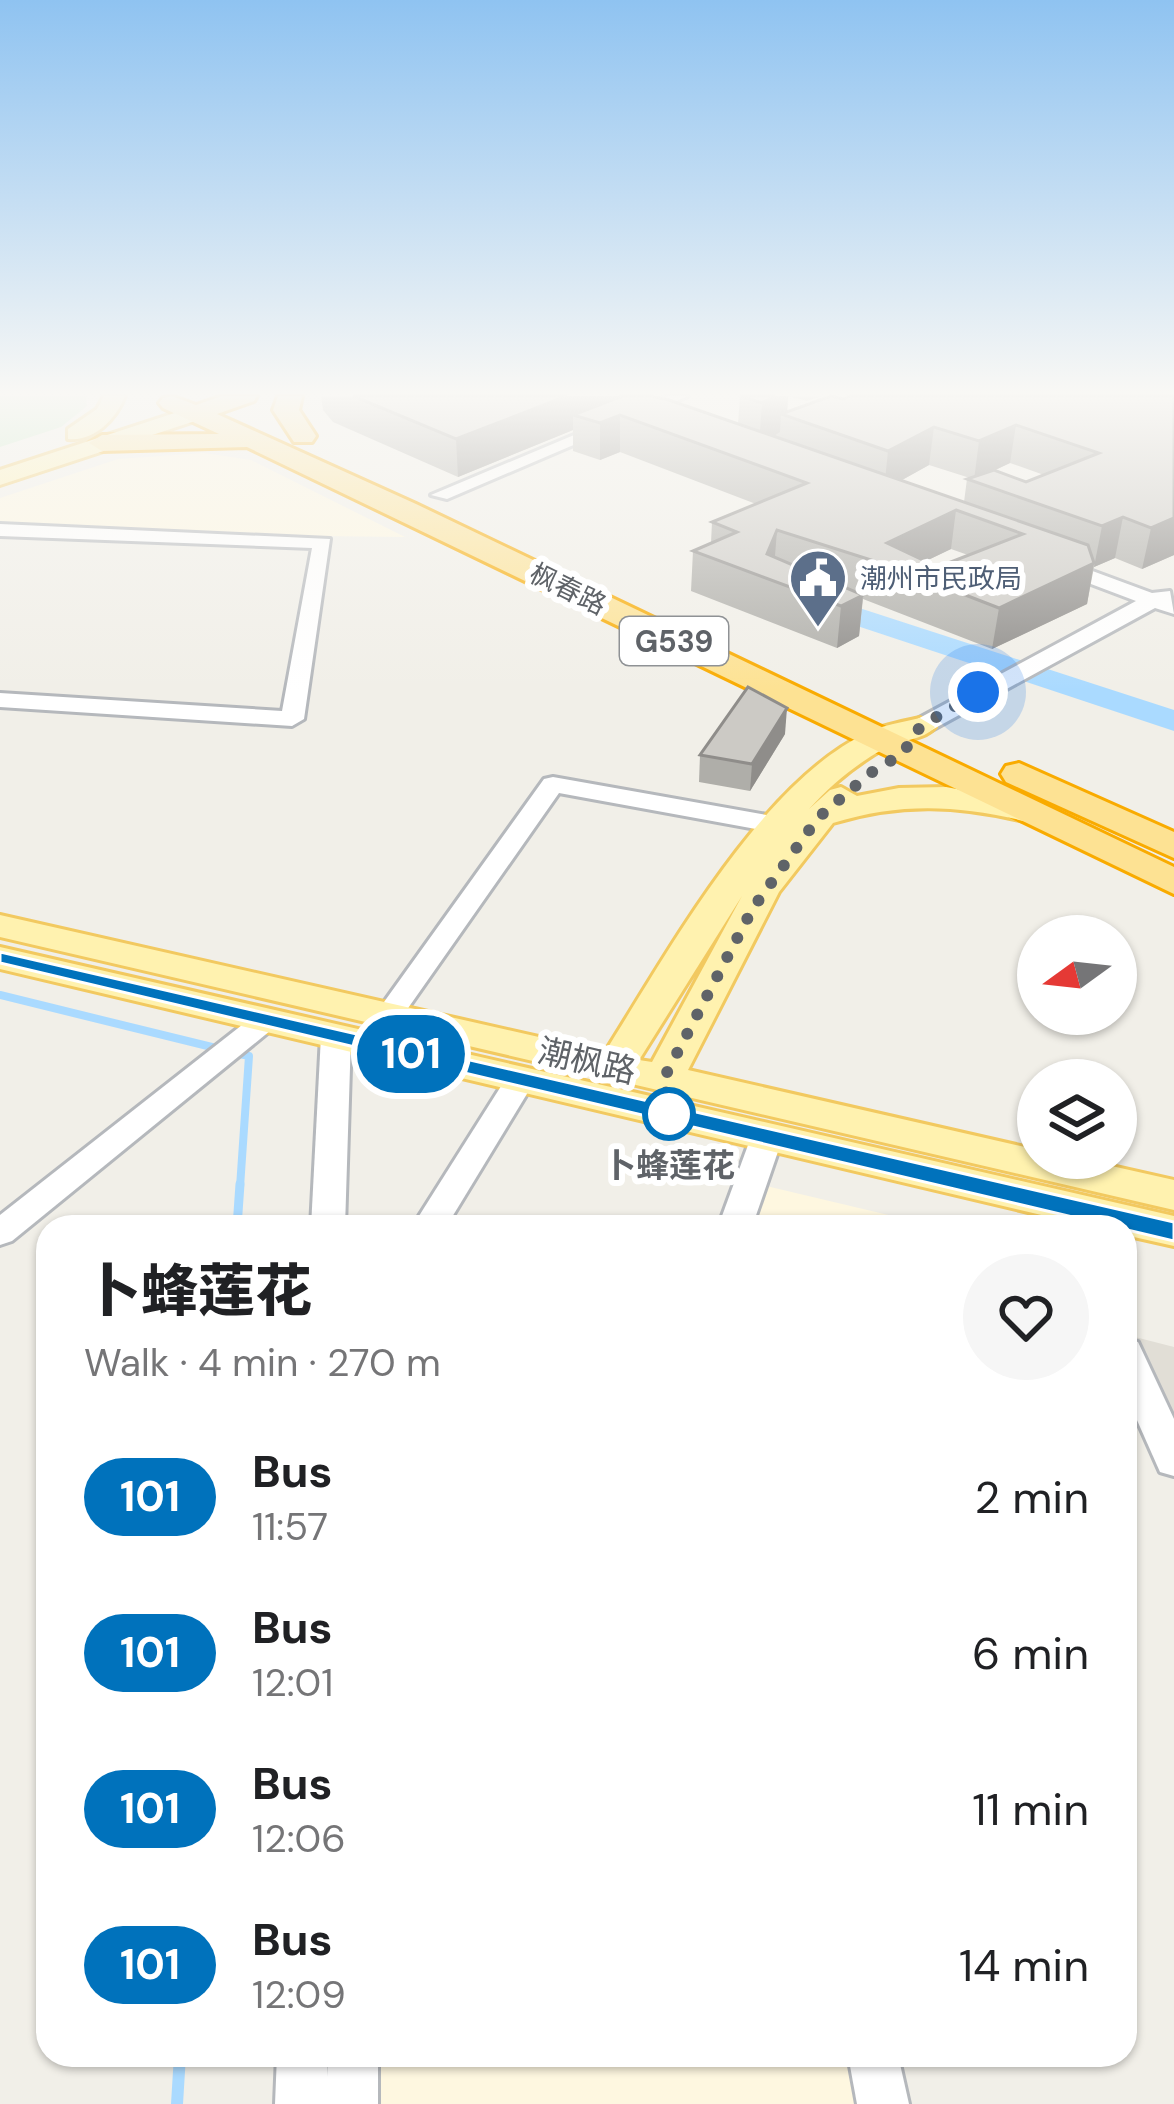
<!DOCTYPE html>
<html lang="en">
<head>
<meta charset="utf-8">
<style>
	body { margin:0; font-family:"DM Sans","Noto Sans SC",sans-serif; background:#f6f6f6; color:#202124; height:100vh; display:flex; flex-direction:column; font-size:45px; white-space:nowrap }
	* { box-sizing:border-box; margin:0 }
	p { font-size:39px; color:#757577 }
	.icon { flex:none; width:66px; height:66px; fill:none; stroke:currentColor; stroke-width:2; stroke-linecap:round; stroke-linejoin:round }
	.map { position:relative; flex:1; overflow:hidden }
	.sheet { position:absolute; left:36px; top:1215px; width:1101px; height:852px; display:flex; flex-direction:column; background:#fff; border-radius:36px; box-shadow:0 3px 9px #0004 }
	.sheet>* { flex:none }
	.badge { padding:0 24px; border-radius:39px; font-size:42px; line-height:78px }
	.needle { width:78px; rotate:255deg }
	.buttons { position:absolute; left:1017px; top:915px; display:grid; gap:24px }
	.buttons a { display:grid; place-items:center; width:120px; height:120px; border-radius:50%; background:#fff; box-shadow:0 3px 9px #0004; font-size:60px }
	.you { position:absolute; width:60px; height:60px; margin:-30px; border:9px solid #fff; border-radius:50%; background:#1a73e8; box-shadow:0 0 0 18px #1a73e833 }
	.map>.badge { position:absolute; translate:-50% -50%; box-shadow:0 0 0 6px #fff }
	.round { display:grid; place-items:center; flex:none; width:126px; height:126px; border-radius:63px; background:#f6f6f6 }
	.head { display:flex; align-items:center; justify-content:space-between; height:204px; padding:0 48px }
	h1 { font-size:57px; font-weight:800; line-height:90px }
	ul { padding:0; list-style:none }
	li { display:flex; align-items:center; gap:36px; height:156px; padding:0 48px }
	li div { flex:1 }
	li b { display:block; font-size:45px }
	li em { font-style:normal }
	li .badge { min-width:132px; font-weight:700; text-align:center }
	.map>svg:first-child { display:block }
	.commercial { fill:#fef7e0 }
	.education { fill:#e1ded6 }
	.green { fill:#c5e8c5 }
	.lines { fill:none; stroke-linecap:round; stroke-linejoin:round }
	.stream-far2 { stroke:#aadaff; stroke-width:8 }
	.stream-far1 { stroke:#aadaff; stroke-width:9 }
	.stream { stroke:#aadaff; stroke-width:12 }
	.river { fill:#aadaff; fill-rule:evenodd }
	.minor-casing { stroke:#b5b8bc; stroke-width:6 }
	.major-casing { stroke:#f2c960; stroke-width:6 }
	.highway-casing { stroke:#f9ab00; stroke-width:6 }
	.minor { fill:#fff; fill-rule:evenodd }
	.major { fill:#fff2af; fill-rule:evenodd }
	.highway { fill:#fde293; fill-rule:evenodd }
	.wall { fill:#afaea9; fill-rule:evenodd }
	.shaded-wall { fill:#8f8d8a }
	.building { fill:#cccac5; stroke:#8f8d8a; stroke-width:3; fill-rule:evenodd }
	.line { fill:#0072bc; stroke:#fff; stroke-width:3 }
	.walk { stroke:#5f6368; stroke-width:12; stroke-dasharray:0 21.6 }
	.stop-dot { fill:#fff; stroke:#0072bc; stroke-width:6 }
	.labels { text-anchor:middle; dominant-baseline:central; stroke-width:12; stroke-linejoin:round; paint-order:stroke }
	.far-service-label { font-size:27px; fill:#4e5e75; stroke:#fff; text-anchor:start }
	.far-street-label { font-size:27px; fill:#5f6368; stroke:#fff }
	.shield { fill:#fff; stroke:#8f9295; stroke-width:3 }
	.shield-label { font-size:30px; font-weight:bold; fill:#5f6368 }
	.street-label { font-size:33px; fill:#5f6368; stroke:#fff }
	.stop-label { font-size:33px; font-weight:bold; fill:#5f6368; stroke:#fff }
</style>
</head>
<body>
<div class="map">
<svg width="1174" height="2104" viewBox="0 0 1174 2104">
	<rect width="100%" height="100%" fill="#f1efe8"/>
	<g class="commercial">
		<path d="M204,453L251,460L405,537L155,534L0,522V498L118,459Z"/>
		<path d="M758,1184L939,1227H739Z"/>
		<path d="M319,2055H890L899,2104H317Z"/>
	</g>
	<path class="education" d="M1135,1337L1174,1347V1418Z"/>
	<path class="green" d="M0,396H86L87,406L61,427L0,447Z"/>
	<g class="lines">
		<g class="stream-far2">
			<path d="M0,995L220,1049"/>
			<path d="M235,1053L249,1056L240,1187"/>
		</g>
		<path class="stream-far1" d="M237,1227L240,1184"/>
		<path class="stream" d="M177,2104L180,2055"/>
		<path class="river" d="M807,591L1174,710V731L797,606L792,600L797,594Z"/>
		<g class="minor-casing">
			<g id="minor">
				<path d="M667,396H688L447,499L431,495Z"/>
				<path d="M0,524L330,539L304,719L292,726L0,707V693L282,711L312,548L0,536Z"/>
				<path d="M1046,559H1060L1152,593L1170,591L1174,614L1155,608L928,732H912V722L1136,601L1046,567Z"/>
				<path d="M553,777L778,817L791,825L778,833L559,793L399,1021H379L374,1015L379,1009L544,779Z"/>
				<path d="M266,1011L281,1020L276,1026L12,1241L0,1245V1215L256,1014Z"/>
				<path d="M336,1027L351,1036L345,1227H311L321,1036Z"/>
				<path d="M521,1069L536,1079L446,1227H412L510,1072Z"/>
				<path d="M767,1126L778,1130L783,1137L752,1227H718L751,1137L756,1130Z"/>
				<path d="M1125,1338L1138,1342L1174,1419V1476L1160,1472L1125,1393Z"/>
				<path d="M277,2055H327V2077L328,2055H378V2104H275Z"/>
				<path d="M848,2055H898L909,2104H857Z"/>
			</g>
		</g>
		<g class="major-casing">
			<g id="major">
				<path d="M104,396H125C116,419 94,442 68,439V429L97,409Z"/>
				<path d="M193,407L204,414L201,419L0,485V470Z"/>
				<path d="M920,718L935,727C923,741 900,739 883,749C855,765 831,785 809,809L830,790L841,787L857,796L899,788L946,787L1040,805L1044,812L1028,822C959,805 901,802 833,823L779,892L688,1070L1038,1150V1158H1076L1174,1180V1210L0,937V915L605,1052C667,954 760,783 867,733C883,725 903,722 920,718ZM742,896L652,1062L639,1060Z"/>
				<path d="M0,947L1174,1216V1246L1125,1235V1227H1092L0,969Z"/>
			</g>
		</g>
		<g class="highway-casing">
			<g id="highway">
				<path d="M172,396L196,405L222,396H257L254,401L217,414L416,504L1174,867V894L247,447L102,451L89,443L102,435L219,434L163,408L159,403L163,398Z"/>
				<path d="M278,396H302L299,410L316,436L312,442H294L273,410Z"/>
				<path d="M1019,763L1174,832V858L1006,782L1001,774L1006,766Z"/>
			</g>
		</g>
		<use href="#minor" class="minor"/>
		<use href="#major" class="major"/>
		<use href="#highway" class="highway"/>
	</g>
	<g class="wall">
		<path d="M321,396H621L738,424L740,396H821L807,401L788,396L787,412L844,399L1174,396V555L1142,569L1115,558L1094,567L1087,604L992,649L863,599L859,636L837,648L691,591L693,551L711,543L712,522L756,504L620,452L600,460L573,451V430L458,477L333,422L323,410ZM1010,463L1044,475L1026,482L995,470ZM929,465L970,478L967,479L964,502L902,480ZM951,549L968,555L938,567L926,561Z"/>
		<path d="M785,734L750,791L699,782L700,755Z"/>
	</g>
	<g class="shaded-wall">
		<path d="M567,396H621L573,415V430L458,477L456,439Z"/>
		<path d="M775,396H788L787,416L781,414L780,432L759,445L762,403Z"/>
		<path d="M620,415V452L600,460V423Z"/>
		<path d="M1016,425L1010,463L974,480L979,441Z"/>
		<path d="M934,427L929,465L884,490L888,451Z"/>
		<path d="M956,510L951,549L905,571L887,543Z"/>
		<path d="M1123,517L1115,558L1094,567L1102,526Z"/>
		<path d="M1174,518V555L1142,569L1151,528Z"/>
		<path d="M777,530L774,569L767,554Z"/>
		<path d="M1094,563L1087,604L992,649L999,608Z"/>
		<path d="M863,595L859,636L837,648L841,606Z"/>
		<path d="M787,708L785,734L750,791L752,764Z"/>
	</g>
	<g class="building">
		<path d="M353,396H567L456,439Z"/>
		<path d="M622,396H651L669,400L1088,545L1094,563L999,608L893,567L777,530L767,554L863,595L841,606L693,551L737,532L712,522L807,483L620,415L600,423L573,415ZM956,510L1023,534L938,567L887,543Z"/>
		<path d="M740,396H775L762,403Z"/>
		<path d="M831,396L844,399L850,396H1174V518L1151,528L1123,517L1102,526L967,479L994,470L1026,482L1099,453L1016,425L979,441L934,427L888,451L781,414Z"/>
		<path d="M748,687L787,708L752,764L700,755Z"/>
	</g>
	<linearGradient id="sky" x2="0" y2="1"><stop stop-color="#8fc3f1"/><stop offset="0.57" stop-color="#f9f8f5"/><stop offset="1" stop-color="#f9f8f5" stop-opacity="0"/></linearGradient>
	<rect width="1174" height="690" fill="url(#sky)"/>
	<path class="line" d="M0,952L1174,1222V1241L0,963Z"/>
	<g class="lines">
		<path class="walk" d="M669,1114L664,1078L753,908L818,818L869,774L903,753L920,727L978,692"/>
	</g>
	<defs>
		<g id="civic-pin" transform="scale(3)"><path d="M0 17L-7.5 6A9.5 9.5 0 1 1 7.5 6Z" fill="#5c6f8a" stroke="#fff"/><path d="M-.6-6.5H3V-4.5H.6V-3L4-1V1h2V6H-6V1h2V-1L-.6-3ZM-1.2 2.5V6h2.4V2.5Z" fill="#fff"/></g>
	</defs>
	<g fill-rule="evenodd">
		<use href="#civic-pin" x="818" y="578"/>
	</g>
	<circle class="stop-dot" cx="669" cy="1114" r="24"/>
	<g class="labels">
		<g class="far-service-label">
			<text x="860" y="578">潮州市民政局</text>
		</g>
		<g class="far-street-label">
			<text transform="translate(568 589) rotate(26)">枫春路</text>
		</g>
		<rect class="shield" x="620" y="617" width="108" height="48" rx="9"/>
		<g class="shield-label">
			<text x="674" y="641">G539</text>
		</g>
		<g class="street-label">
			<text transform="translate(587 1061) rotate(13)">潮枫路</text>
		</g>
		<g class="stop-label">
			<text x="669" y="1165">卜蜂莲花</text>
		</g>
	</g>
</svg>
<div class="buttons">
<a><svg class="needle" viewBox="-14 -14 28 28"><path d="M0-13l5 13h-10z" fill="#e53935"/><path d="M0 13l5-13h-10z" fill="#757577"/></svg></a>
<a><svg class="icon" aria-label="layers" viewBox="0 0 24 24"><path d="M12 4l9 5-9 5-9-5zM3 14l9 5 9-5"/></svg></a>
</div>
<div class="you" style="left:978px;top:692px"></div>
<b class="badge" style="left:411px;top:1054px;background:#0072bc;color:#fff">101</b>
<section class="sheet">
<div class="head"><div><h1>卜蜂莲花</h1><p>Walk · 4 min · 270 m</p></div><a class="round"><svg class="icon" aria-label="heart" viewBox="0 0 24 24"><path d="M12 20l-8-8c-3-5 5-10 8-4 3-6 11-1 8 4z"/></svg></a></div>
<ul>
<li><span class="badge" style="background:#0072bc;color:#fff">101</span><div><b>Bus</b><p>11:57</p></div><em>2 min</em></li>
<li><span class="badge" style="background:#0072bc;color:#fff">101</span><div><b>Bus</b><p>12:01</p></div><em>6 min</em></li>
<li><span class="badge" style="background:#0072bc;color:#fff">101</span><div><b>Bus</b><p>12:06</p></div><em>11 min</em></li>
<li><span class="badge" style="background:#0072bc;color:#fff">101</span><div><b>Bus</b><p>12:09</p></div><em>14 min</em></li>
</ul>
</section>
</div>
</body>
</html>
